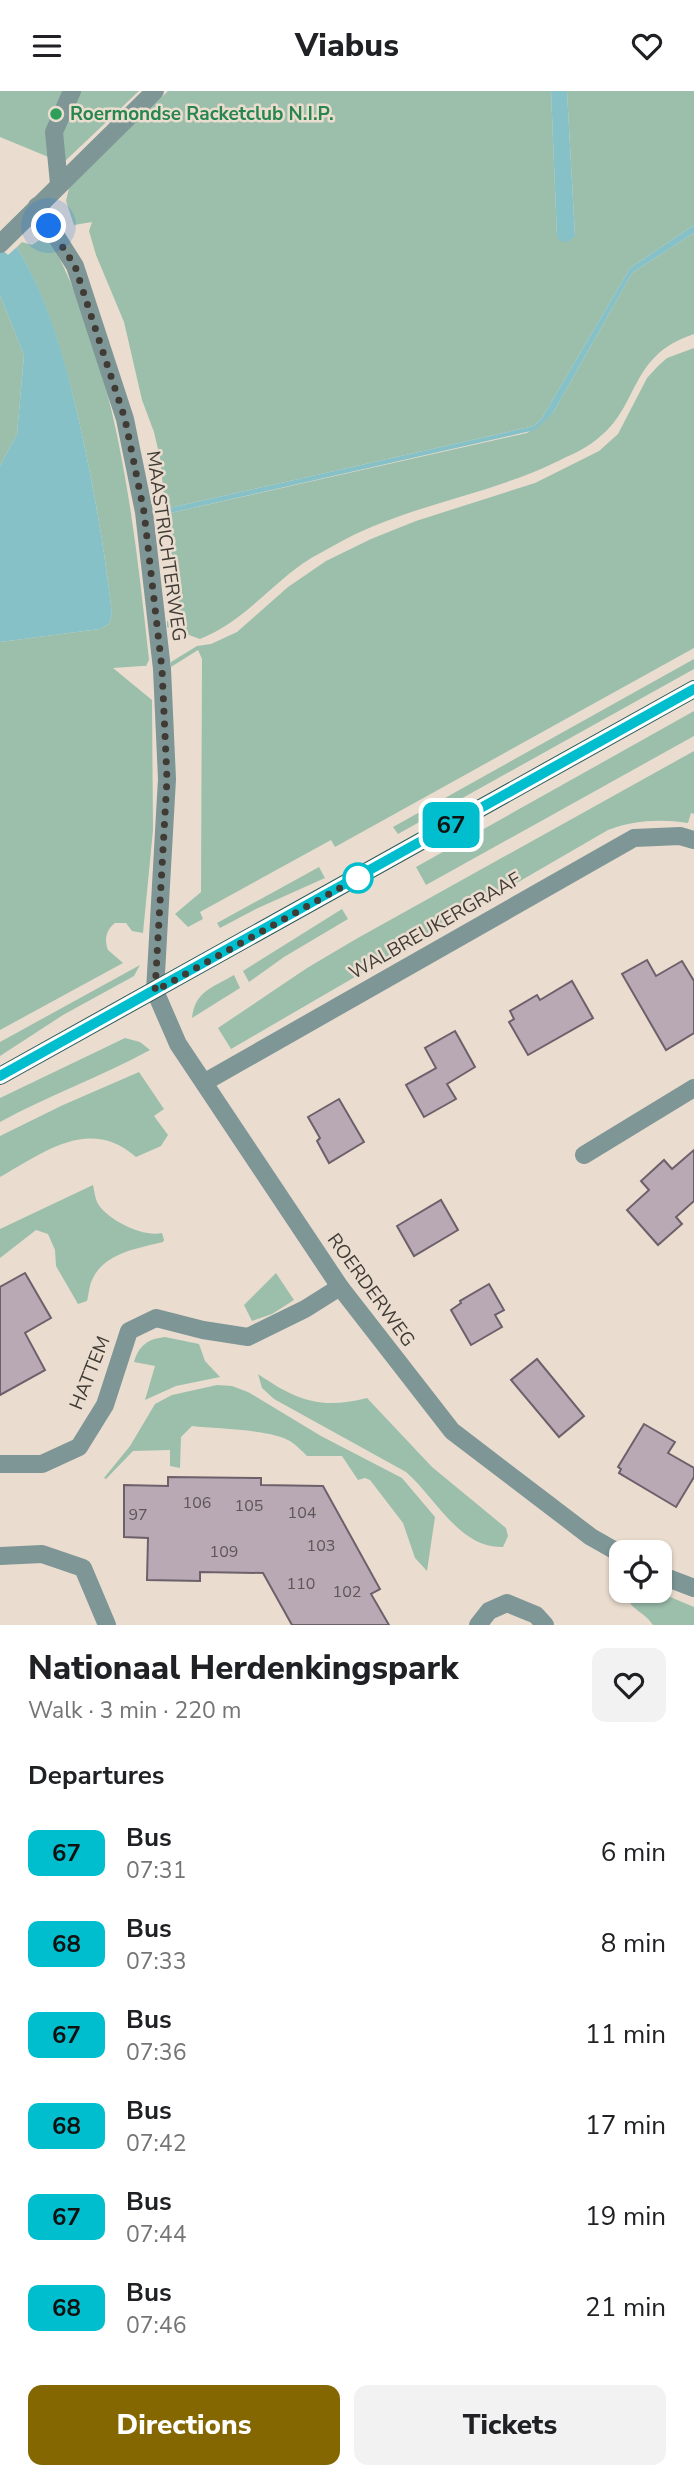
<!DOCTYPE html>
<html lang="en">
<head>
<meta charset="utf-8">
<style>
	body { margin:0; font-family:"Nunito Sans",sans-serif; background:#f2f2f2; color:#202124; height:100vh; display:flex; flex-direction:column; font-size:26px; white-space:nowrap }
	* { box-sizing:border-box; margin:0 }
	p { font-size:23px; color:#757577 }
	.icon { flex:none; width:38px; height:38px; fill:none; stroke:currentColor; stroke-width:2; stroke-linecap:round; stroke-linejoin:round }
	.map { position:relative; height:1534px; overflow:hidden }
	.sheet { display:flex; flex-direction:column; background:#fff; flex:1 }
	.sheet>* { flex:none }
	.badge { padding:0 14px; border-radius:10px; font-size:24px; line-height:46px }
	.buttons { position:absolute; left:609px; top:1449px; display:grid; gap:14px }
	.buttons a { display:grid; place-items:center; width:63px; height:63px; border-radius:14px; background:#fff; box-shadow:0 2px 5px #0004; font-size:35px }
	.you { position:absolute; width:35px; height:35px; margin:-18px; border:5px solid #fff; border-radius:50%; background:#1a73e8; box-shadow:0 0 0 10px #1a73e833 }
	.map>.badge { position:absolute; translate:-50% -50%; box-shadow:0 0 0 4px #fff }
	h2 { padding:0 28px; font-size:26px; line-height:63px }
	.round { display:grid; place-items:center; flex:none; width:74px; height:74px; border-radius:14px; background:#f2f2f2 }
	.overview { display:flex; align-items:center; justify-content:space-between; height:119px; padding:0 28px }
	h1 { font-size:33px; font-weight:800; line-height:52px }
	.action { display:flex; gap:14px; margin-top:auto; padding:14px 28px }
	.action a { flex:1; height:80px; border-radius:14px; background:#856701; color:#fff; font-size:28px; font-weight:800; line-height:80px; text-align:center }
	.action a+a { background:#f2f2f2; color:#202124 }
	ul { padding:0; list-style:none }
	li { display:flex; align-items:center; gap:21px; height:91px; padding:0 28px }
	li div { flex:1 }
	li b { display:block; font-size:26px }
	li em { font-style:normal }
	li .badge { min-width:77px; font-weight:700; text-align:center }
	header { display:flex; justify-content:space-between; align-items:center; height:91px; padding:0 28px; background:#fff; font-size:32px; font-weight:800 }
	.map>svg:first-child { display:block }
	.green { fill:#9cbfac }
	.water { fill:#87c1c8 }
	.building { fill:#b8a9b5; stroke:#6d606b; stroke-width:2 }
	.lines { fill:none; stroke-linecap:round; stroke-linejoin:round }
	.minor { stroke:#7e9696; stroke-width:18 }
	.major { stroke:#2a5a5a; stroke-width:18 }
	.line-casing { stroke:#fff; stroke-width:16 }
	.line { stroke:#00becd; stroke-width:10 }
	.walk { stroke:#403b35; stroke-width:7; stroke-dasharray:0 12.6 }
	.leisure-dot { fill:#2e9e5b; stroke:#eaddcf; stroke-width:2.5 }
	.stop-dot { fill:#fff; stroke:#00becd; stroke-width:3.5 }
	.labels { text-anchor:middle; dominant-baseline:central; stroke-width:5; stroke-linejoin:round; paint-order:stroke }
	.number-label { font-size:16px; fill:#5e5655 }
	.leisure-label { font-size:19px; font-weight:bold; fill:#27864d; stroke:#eaddcf; text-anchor:start }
	.street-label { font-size:19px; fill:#403b35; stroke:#eaddcf }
</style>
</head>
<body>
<header><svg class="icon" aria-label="menu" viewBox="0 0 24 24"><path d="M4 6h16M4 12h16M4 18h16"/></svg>Viabus<svg class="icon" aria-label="heart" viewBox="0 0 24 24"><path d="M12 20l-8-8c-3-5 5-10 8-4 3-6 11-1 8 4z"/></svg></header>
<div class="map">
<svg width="694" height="1534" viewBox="0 0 694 1534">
	<rect width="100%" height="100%" fill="#eaddcf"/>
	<g class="green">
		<path d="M0,0H139L63,72L0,46Z"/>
		<path d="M168,0H551L557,145H575L567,0H694V134L630,177L542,327L534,335L165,418L160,367L154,341L142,309L124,231L96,164L89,140L92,131L74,134L66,110L69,97Z"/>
		<path d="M694,142V243C627,265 641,316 596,349C584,359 568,365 554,372C487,404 410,414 344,449C330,457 315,464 302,473C267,498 241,532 200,548L167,536V530L182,535L166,423L527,342L553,322L632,182Z"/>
		<path d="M41,148L48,149L54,156C118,283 134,430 149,569L146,575H142L113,577L152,609L153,739L143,842L132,840L126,832H115C106,839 104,849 108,859L123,872L0,939V551L100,538L109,533L112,523C104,453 92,385 76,317C61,257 48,210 17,156L22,151L32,154Z"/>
		<path d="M0,204L24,264L17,343L0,375Z"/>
		<path d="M694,257V557L335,756L331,749L200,821L203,828L188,836L175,823L201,801L202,568L198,559L171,576V571L197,555L211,553L237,541L288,496L326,470L371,448L416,430L535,392L599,360L618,343L647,287L658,275L667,267Z"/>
		<path d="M694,568V578L398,743L393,736Z"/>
		<path d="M694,620V645L426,794L416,776Z"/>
		<path d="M694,660V723L691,722L688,732C660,728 634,729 608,739L231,958L218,937L307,877L356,848Z"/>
		<path d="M319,776L325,787L258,817L220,837L217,832Z"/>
		<path d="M342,818L348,828L284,866L249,891L243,880Z"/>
		<path d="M140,874L134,885L63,924L0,965V951Z"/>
		<path d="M234,884L240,897L192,927C195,900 212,897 234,884Z"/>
		<path d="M125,947L140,951L150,959C101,986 49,1004 0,1031V1007Z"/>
		<path d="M139,981L164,1018L154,1025L168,1044L161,1055L136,1066C90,1025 44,1061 0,1086V1045L63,1014Z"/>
		<path d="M93,1094C94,1099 95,1106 97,1111C105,1128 144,1147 162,1142L164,1149L163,1151C139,1157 105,1162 93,1187C89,1194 89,1203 87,1210L78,1213L56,1175L55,1159L48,1143L36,1139L0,1167V1138Z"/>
		<path d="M276,1182L294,1209L272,1223L252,1230L244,1214Z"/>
		<path d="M165,1246L199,1253L205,1270L220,1286L176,1295L145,1309L155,1275L134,1271C139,1254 148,1248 165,1246Z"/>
		<path d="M258,1283C296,1309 320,1319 367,1307L432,1376L506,1437L508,1445L503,1456C460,1458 435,1406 406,1381L274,1308L262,1297Z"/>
		<path d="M217,1294L232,1295L248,1301L321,1345L402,1387L435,1426L427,1480L415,1467L403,1432L370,1389L365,1387L358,1389L342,1365H307C302,1360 296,1354 290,1350C270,1338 217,1338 192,1335L181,1346L180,1377L170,1375V1359L133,1360L106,1388L104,1387L130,1355L155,1313L172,1304Z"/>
		<path d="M624,1500H656L694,1516V1534H653C642,1518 632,1522 624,1500Z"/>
	</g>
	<g class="water">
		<path d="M551,0H567L575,145L568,151L560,150L557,145Z"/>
		<path d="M694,134V142L632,182L553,322L535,339L166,423L165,418L534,335L542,327L630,177Z"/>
		<path d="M17,156C48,209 62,258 76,317C92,385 104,453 112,523L109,533L100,538L0,551V375L17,343L24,264L0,204V157L8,164Z"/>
	</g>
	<g class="building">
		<path d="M647,869L656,885L682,870L694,890V942L666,959L622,883Z"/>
		<path d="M572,890L593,927L528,964L509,931L514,928L510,920L537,904L540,909Z"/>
		<path d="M455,940L475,976L447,993L456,1008L424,1026L406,994L436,977L425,957Z"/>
		<path d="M339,1008L364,1051L329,1072L317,1050L320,1047L308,1026Z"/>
		<path d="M694,1059V1110L676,1126L682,1133L658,1154L627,1119L649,1099L641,1090L664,1069L672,1078Z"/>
		<path d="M441,1109L458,1139L414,1165L397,1135Z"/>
		<path d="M25,1182L51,1227L25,1242L45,1279L0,1304V1196Z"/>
		<path d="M489,1193L504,1219L495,1224L502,1236L471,1254L451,1219L461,1212L460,1210Z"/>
		<path d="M537,1268L584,1325L559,1346L511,1289Z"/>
		<path d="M644,1333L675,1351L668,1362L694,1377V1386L676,1416L619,1382L621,1378L618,1376Z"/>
		<path d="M168,1386L261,1387V1394L323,1395L380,1498L371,1503L389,1534H292L263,1482L200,1481V1490L147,1489L148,1447L124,1446V1394L168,1395Z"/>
	</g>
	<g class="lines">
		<g class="minor">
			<path d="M59,93L54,41L72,0"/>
			<path d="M37,115L75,175L125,328L144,421L162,578L167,688L155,900L178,953L340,1196L452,1340L591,1446L621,1463"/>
			<path d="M0,153L155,0"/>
			<path d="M205,991L634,747L680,745L694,749"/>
			<path d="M584,1064L694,997"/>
			<path d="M0,1373H42L79,1356L105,1314L129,1240L156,1227L203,1239L248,1246L305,1218L340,1196"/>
			<path d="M0,1465L42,1463L83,1477L107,1534"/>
			<path d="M660,1484L694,1497"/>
			<path d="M478,1534L489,1520L507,1512L536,1524L545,1534"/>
		</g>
		<path class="major" d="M0,985L694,598"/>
	</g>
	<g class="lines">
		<g class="line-casing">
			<path id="line" d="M0,985L694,598"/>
		</g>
		<use href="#line" class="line"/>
		<path class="walk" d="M49,135L75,175L83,200L125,328L144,421L162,578L167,688L155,900L365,783L358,787"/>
	</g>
	<circle class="leisure-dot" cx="56" cy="23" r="7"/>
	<circle class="stop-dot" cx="358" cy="787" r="14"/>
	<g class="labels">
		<g class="number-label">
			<text x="197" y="1412">106</text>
			<text x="249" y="1415">105</text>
			<text x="302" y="1422">104</text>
			<text x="138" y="1424">97</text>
			<text x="321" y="1455">103</text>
			<text x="224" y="1461">109</text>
			<text x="301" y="1493">110</text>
			<text x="347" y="1501">102</text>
		</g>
		<g class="leisure-label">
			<text x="70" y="23">Roermondse Racketclub N.I.P.</text>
		</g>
		<g class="street-label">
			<text transform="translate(166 455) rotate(82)">MAASTRICHTERWEG</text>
			<text transform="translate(435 835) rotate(-30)">WALBREUKERGRAAF</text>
			<text transform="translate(371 1199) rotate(54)">ROERDERWEG</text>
			<text transform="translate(90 1282) rotate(-68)">HATTEM</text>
		</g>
	</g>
</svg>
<div class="buttons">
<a><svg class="icon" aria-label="locate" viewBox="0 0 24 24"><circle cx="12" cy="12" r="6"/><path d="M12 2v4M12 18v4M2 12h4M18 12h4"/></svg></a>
</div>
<div class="you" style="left:49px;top:135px"></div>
<b class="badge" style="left:451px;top:734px;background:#00becd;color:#111">67</b>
</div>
<section class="sheet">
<div class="overview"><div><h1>Nationaal Herdenkingspark</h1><p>Walk · 3 min · 220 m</p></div><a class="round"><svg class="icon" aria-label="heart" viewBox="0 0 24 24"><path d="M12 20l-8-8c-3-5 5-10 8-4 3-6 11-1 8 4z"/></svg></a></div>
<h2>Departures</h2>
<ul>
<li><span class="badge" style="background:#00becd;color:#111">67</span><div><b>Bus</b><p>07:31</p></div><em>6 min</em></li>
<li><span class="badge" style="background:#00becd;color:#111">68</span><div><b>Bus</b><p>07:33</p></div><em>8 min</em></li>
<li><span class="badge" style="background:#00becd;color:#111">67</span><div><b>Bus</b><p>07:36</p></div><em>11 min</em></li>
<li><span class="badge" style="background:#00becd;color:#111">68</span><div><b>Bus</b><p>07:42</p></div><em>17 min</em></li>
<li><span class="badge" style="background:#00becd;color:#111">67</span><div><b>Bus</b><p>07:44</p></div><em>19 min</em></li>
<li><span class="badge" style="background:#00becd;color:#111">68</span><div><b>Bus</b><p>07:46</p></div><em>21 min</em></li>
</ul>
<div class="action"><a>Directions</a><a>Tickets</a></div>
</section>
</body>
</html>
